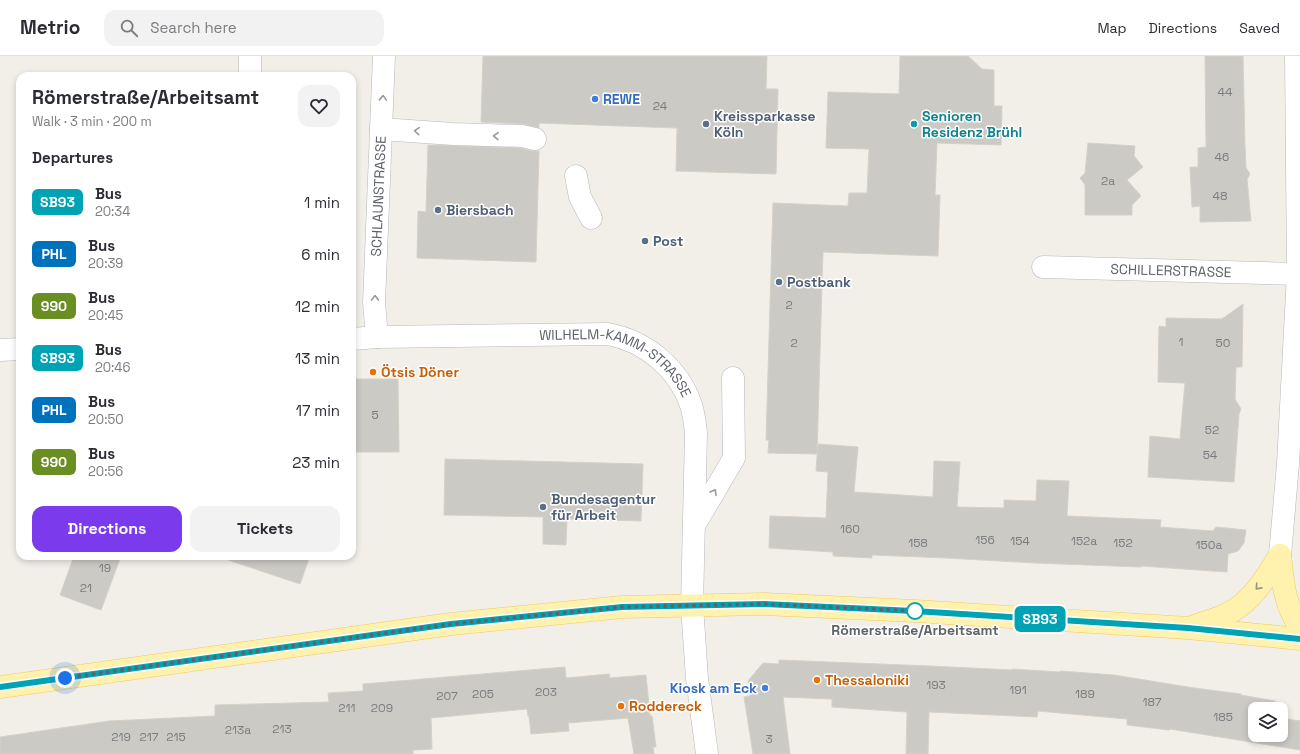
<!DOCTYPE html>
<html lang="en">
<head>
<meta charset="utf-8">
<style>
	body { margin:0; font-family:"Space Grotesk",sans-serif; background:#f2f2f3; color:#2b2b33; height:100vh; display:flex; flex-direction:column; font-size:15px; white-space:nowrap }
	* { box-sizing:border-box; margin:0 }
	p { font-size:13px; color:#7c7c81 }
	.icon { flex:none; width:22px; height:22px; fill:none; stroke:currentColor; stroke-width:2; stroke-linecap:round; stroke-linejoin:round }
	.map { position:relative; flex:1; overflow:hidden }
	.sheet { position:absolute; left:16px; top:16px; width:340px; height:488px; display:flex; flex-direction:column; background:#fff; border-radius:12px; box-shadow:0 2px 6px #0003 }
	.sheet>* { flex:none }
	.badge { padding:0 8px; border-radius:6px; font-size:14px; line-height:26px }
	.tools { position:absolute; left:1248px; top:646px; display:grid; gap:8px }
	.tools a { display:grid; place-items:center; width:40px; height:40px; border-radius:8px; background:#fff; box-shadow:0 2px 6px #0003; font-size:20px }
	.you { position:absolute; width:20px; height:20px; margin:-10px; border:3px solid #fff; border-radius:50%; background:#1a73e8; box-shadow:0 0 0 6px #1a73e833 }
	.map>.badge { position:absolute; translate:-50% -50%; box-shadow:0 0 0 2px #fff }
	h2 { padding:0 16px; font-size:15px; line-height:36px }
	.round { display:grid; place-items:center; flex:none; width:42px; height:42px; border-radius:12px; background:#f2f2f3 }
	.summary { display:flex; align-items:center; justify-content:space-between; height:68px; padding:0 16px }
	h1 { font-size:19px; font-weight:600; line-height:30px }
	.button { display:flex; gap:8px; margin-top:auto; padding:8px 16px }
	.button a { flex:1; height:46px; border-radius:12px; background:#7c3aed; color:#fff; font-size:16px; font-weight:600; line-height:46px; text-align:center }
	.button a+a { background:#f2f2f3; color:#2b2b33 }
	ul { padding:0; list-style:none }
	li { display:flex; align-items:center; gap:12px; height:52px; padding:0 16px }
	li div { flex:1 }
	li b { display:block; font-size:15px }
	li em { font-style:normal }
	li .badge { min-width:44px; font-weight:700; text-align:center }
	header { display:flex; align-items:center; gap:24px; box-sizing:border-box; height:56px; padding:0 20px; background:#fff; border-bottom:1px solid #e1e1e2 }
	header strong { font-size:19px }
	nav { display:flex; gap:22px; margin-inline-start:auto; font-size:14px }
	.search { width:280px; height:36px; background:#f2f2f3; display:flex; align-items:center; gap:10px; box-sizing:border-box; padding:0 14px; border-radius:12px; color:#7c7c81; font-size:15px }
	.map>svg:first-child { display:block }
	.building { fill:#cccac5; stroke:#d6d1c6 }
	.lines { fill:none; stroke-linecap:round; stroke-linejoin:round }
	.minor-casing { stroke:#b5b8bc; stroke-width:23 }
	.major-casing { stroke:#f2c960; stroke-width:23 }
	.minor { stroke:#fff; stroke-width:22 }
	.major { stroke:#fff2af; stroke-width:22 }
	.oneway { stroke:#979a9d }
	.oneway2 { stroke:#979581 }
	.line-casing { stroke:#fff; stroke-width:9 }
	.line { stroke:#00a3b4; stroke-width:6 }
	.walk { stroke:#5f6368; stroke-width:4; stroke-dasharray:0 7.2 }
	.shop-dot { fill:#3f7fe0; stroke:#fff; stroke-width:1.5 }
	.service-dot { fill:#5c6f8a; stroke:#fff; stroke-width:1.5 }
	.culture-dot { fill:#0f9aa8; stroke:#fff; stroke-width:1.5 }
	.food-dot { fill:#e8710a; stroke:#fff; stroke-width:1.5 }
	.stop-dot { fill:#fff; stroke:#00a3b4; stroke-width:2 }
	.labels { text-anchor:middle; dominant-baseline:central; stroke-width:3; stroke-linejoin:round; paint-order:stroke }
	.number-label { font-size:12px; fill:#7a7d7f }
	.shop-label { font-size:14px; font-weight:bold; fill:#366cbe; stroke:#fff; text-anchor:start }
	.service-label { font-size:14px; font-weight:bold; fill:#4e5e75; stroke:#fff; text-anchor:start }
	.culture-label { font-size:14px; font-weight:bold; fill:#0d838f; stroke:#fff; text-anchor:start }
	.street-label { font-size:14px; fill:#5f6368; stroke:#fff }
	.food-label { font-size:14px; font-weight:bold; fill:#c56008; stroke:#fff; text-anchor:start }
	.stop-label { font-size:14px; font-weight:bold; fill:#5f6368; stroke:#fff }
</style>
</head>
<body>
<header>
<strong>Metrio</strong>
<div class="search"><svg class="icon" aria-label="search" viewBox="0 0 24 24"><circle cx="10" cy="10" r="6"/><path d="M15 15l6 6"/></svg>Search here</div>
<nav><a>Map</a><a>Directions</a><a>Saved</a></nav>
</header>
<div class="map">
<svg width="1300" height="698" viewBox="0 0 1300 698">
	<rect width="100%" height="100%" fill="#f1efe8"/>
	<g class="building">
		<path d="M483,0H767L766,33H778L776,118L676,115L677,72L539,67V72L523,68L481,66Z"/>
		<path d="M900,0H968L982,13L994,14V50H1002L1001,89L937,87L935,139H940L938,200L823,196L817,398L768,397L769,384H766L773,147L848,150L849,137H867L869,93L826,92L828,36L899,38Z"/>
		<path d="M1205,0H1243L1245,90L1246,112L1250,118L1247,123L1251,165L1200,166V150L1192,151L1190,111H1198V92L1206,91Z"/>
		<path d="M1088,87L1135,90L1134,100L1143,111L1127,124L1141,140L1132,149V159H1085V129L1080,122L1085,117Z"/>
		<path d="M428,89L520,92L532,95H539L536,206L417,202L418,155L426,156Z"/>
		<path d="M1243,248L1242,311H1236L1235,343L1241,353L1239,358L1234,426L1148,421L1150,380L1180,383L1185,327L1158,326L1159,270L1166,271V262L1222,263Z"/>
		<path d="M352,323H398L399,396H352Z"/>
		<path d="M818,388L858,391L854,436L933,441L934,405L960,406L957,451L1004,452V444L1036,445L1037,424L1069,425L1067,460L1161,464L1160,471L1213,475L1216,471L1246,474L1244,487L1238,495L1228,498L1227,516L1141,510V511L1035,507L946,502L872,499V502L833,500V496L769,492L770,460L826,462L828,416L816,415Z"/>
		<path d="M445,403L643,408L641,465L567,463L566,489L543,488V461L444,459Z"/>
		<path d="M74,500H121L101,554L60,539Z"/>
		<path d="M228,500H310L300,528L228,504Z"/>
		<path d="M779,604L930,610L1012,614V613L1060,616V615L1114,619L1194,632L1241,638V639L1275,645L1274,653H1255V679H1281V662L1300,665V694L1170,673L1169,674L1127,669V663L1038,655L1037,661L929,656L928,698H906L907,656L832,651V643L783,641L790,698H753L744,641L750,640L748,625L763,607L779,608Z"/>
		<path d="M565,611L566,622L609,618L610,622L646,619L650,660H652L656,691H653L654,698H634L628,662L568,667L569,675L531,678L529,660H528L527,653L431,662L432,693L413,694V698H0V681L109,665L215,660V649L329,646L328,637L363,635V628Z"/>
	</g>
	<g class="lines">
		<g class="minor-casing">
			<g id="minor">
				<path d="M250,0V20"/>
				<path d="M381,73L453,78L522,80L535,83"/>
				<path d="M576,120L580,141L591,162"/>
				<path id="s1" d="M1043,211L1300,218"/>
				<path id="s2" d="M377,281L374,247L384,0"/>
				<path id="s3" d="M352,283L377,281L608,278C646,285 679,313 691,349C694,358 695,368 696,377L692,550L697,622L707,698"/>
				<path d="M0,294L20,293"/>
				<path d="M695,468L734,402L733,322"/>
				<path d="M1280,499L1288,408L1298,218L1296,0"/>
			</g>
		</g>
		<g class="major-casing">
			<g id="major">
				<path d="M1280,499C1283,525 1284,549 1300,571"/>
				<path d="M1194,570C1210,565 1227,560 1240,550C1257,537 1269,517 1280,499"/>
				<path d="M0,631L451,568L622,551L764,548L915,555L1188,572L1300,583"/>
			</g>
		</g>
		<use href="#minor" class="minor"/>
		<use href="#major" class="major"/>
	</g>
	<defs><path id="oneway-chevron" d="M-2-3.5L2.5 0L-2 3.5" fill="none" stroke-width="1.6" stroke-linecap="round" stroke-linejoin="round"/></defs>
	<g class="oneway">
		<use href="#oneway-chevron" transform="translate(383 42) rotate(-88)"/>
		<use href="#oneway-chevron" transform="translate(417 75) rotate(-175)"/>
		<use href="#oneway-chevron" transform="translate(496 80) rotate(-178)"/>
		<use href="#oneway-chevron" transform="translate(375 242) rotate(-89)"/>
		<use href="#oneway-chevron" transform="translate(714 436) rotate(-60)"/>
	</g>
	<use class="oneway2" href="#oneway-chevron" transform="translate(1258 531) rotate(132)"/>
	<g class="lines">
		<g class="line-casing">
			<path id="line" d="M0,631L451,568L622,551L764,548L914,555L1188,572L1300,583"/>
		</g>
		<use href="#line" class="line"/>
		<path class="walk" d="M65,622L451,568L622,551L764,548L915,555"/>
	</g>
	<g class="shop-dot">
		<circle cx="595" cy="43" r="4"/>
		<circle cx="765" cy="632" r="4"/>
	</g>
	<g class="service-dot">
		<circle cx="706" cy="68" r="4"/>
		<circle cx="438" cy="154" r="4"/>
		<circle cx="645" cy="185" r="4"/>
		<circle cx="779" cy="226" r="4"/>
		<circle cx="543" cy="451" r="4"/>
	</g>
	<circle class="culture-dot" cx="914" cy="68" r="4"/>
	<g class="food-dot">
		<circle cx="373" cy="316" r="4"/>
		<circle cx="817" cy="624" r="4"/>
		<circle cx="621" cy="650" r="4"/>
	</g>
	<circle class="stop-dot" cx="915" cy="555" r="8"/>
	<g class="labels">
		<g class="number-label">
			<text x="1225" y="36">44</text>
			<text x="660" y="50">24</text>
			<text x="1222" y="101">46</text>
			<text x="1108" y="125">2a</text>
			<text x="1220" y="140">48</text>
			<text x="789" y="249">2</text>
			<text x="1181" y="286">1</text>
			<text x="794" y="287">2</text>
			<text x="1223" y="287">50</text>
			<text x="375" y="359">5</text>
			<text x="1212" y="374">52</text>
			<text x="1210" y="399">54</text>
			<text x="850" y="473">160</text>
			<text x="985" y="484">156</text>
			<text x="1020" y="485">154</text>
			<text x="1084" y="485">152a</text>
			<text x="918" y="487">158</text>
			<text x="1123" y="487">152</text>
			<text x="1209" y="489">150a</text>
			<text x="105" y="512">19</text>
			<text x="86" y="532">21</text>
			<text x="936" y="629">193</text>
			<text x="1018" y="634">191</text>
			<text x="546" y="636">203</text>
			<text x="483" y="638">205</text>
			<text x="1085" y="638">189</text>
			<text x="447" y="640">207</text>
			<text x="1152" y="646">187</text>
			<text x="347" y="652">211</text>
			<text x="382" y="652">209</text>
			<text x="1223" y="661">185</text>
			<text x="282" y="673">213</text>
			<text x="238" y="674">213a</text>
			<text x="121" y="681">219</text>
			<text x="149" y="681">217</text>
			<text x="176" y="681">215</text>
			<text x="769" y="683">3</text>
		</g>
		<g class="shop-label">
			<text x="603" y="43">REWE</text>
			<text x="757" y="632" text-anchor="end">Kiosk am Eck</text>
		</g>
		<g class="service-label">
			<text x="714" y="60">Kreissparkasse<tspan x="714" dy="16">Köln</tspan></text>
			<text x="446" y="154">Biersbach</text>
			<text x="653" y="185">Post</text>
			<text x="787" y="226">Postbank</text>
			<text x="551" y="443">Bundesagentur<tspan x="551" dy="16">für Arbeit</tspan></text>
		</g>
		<g class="culture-label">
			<text x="922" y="60">Senioren<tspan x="922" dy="16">Residenz Brühl</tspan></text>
		</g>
		<g class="street-label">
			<text stroke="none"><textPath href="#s2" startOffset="141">SCHLAUNSTRASSE</textPath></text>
			<text stroke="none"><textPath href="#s1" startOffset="128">SCHILLERSTRASSE</textPath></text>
			<text stroke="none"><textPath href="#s3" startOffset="274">WILHELM-KAMM-STRASSE</textPath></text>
		</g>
		<g class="food-label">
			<text x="381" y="316">Ötsis Döner</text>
			<text x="825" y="624">Thessaloniki</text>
			<text x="629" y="650">Roddereck</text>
		</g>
		<g class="stop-label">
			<text x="915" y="574">Römerstraße/Arbeitsamt</text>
		</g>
	</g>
</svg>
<div class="tools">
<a><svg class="icon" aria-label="layers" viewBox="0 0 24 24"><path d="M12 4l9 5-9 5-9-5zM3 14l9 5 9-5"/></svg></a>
</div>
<div class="you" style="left:65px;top:622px"></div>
<b class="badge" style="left:1040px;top:563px;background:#00a3b4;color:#fff">SB93</b>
<section class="sheet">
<div class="summary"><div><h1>Römerstraße/Arbeitsamt</h1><p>Walk · 3 min · 200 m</p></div><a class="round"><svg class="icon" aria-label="heart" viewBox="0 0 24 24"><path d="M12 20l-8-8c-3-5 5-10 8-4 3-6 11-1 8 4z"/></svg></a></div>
<h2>Departures</h2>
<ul>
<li><span class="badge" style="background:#00a3b4;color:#fff">SB93</span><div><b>Bus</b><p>20:34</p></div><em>1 min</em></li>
<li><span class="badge" style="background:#0072bc;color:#fff">PHL</span><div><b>Bus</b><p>20:39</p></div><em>6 min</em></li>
<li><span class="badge" style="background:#6b8e23;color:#fff">990</span><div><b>Bus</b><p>20:45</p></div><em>12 min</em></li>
<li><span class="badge" style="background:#00a3b4;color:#fff">SB93</span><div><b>Bus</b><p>20:46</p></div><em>13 min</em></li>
<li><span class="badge" style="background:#0072bc;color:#fff">PHL</span><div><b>Bus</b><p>20:50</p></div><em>17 min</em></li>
<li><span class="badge" style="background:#6b8e23;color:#fff">990</span><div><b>Bus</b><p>20:56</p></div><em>23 min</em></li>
</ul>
<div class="button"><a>Directions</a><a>Tickets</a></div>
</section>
</div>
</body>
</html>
